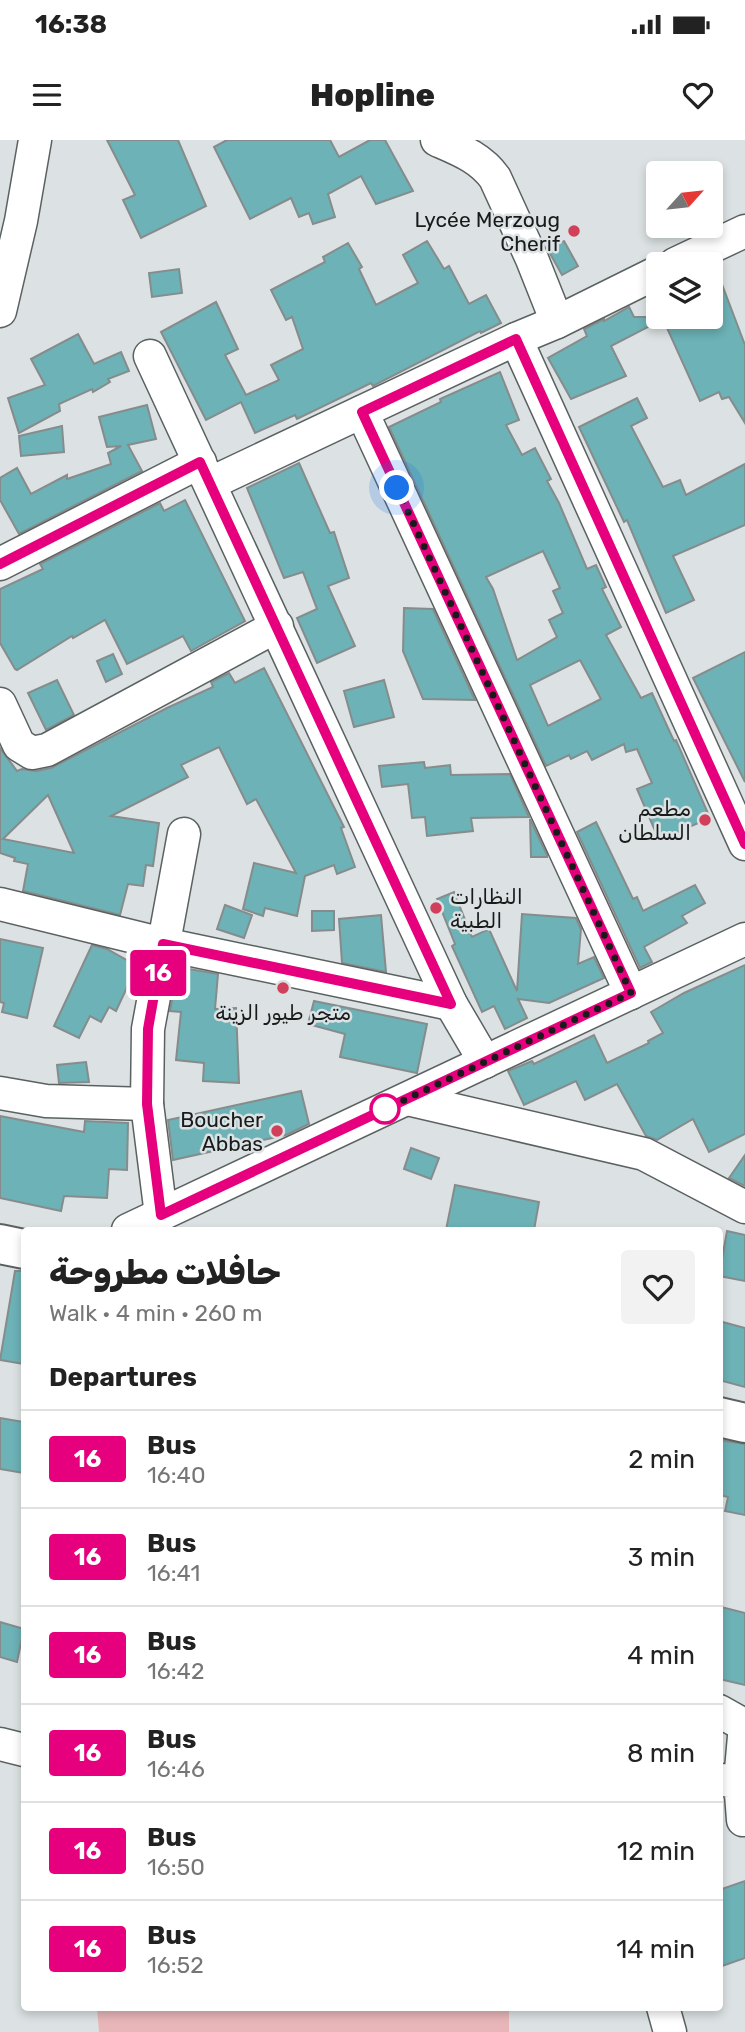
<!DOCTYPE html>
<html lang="en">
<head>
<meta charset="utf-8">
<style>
	body { margin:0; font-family:Rubik,Cairo,sans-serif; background:#f2f2f2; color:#222; height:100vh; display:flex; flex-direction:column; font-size:26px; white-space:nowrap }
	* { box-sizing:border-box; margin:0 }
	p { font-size:23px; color:#767676 }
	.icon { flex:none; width:38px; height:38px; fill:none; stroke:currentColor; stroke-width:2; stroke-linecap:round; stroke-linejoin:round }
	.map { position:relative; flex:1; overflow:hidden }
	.panel { position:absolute; left:21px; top:1087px; width:702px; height:784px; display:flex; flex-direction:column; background:#fff; border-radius:7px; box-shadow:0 4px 10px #0003 }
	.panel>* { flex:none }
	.badge { padding:0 14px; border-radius:5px; font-size:24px; line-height:46px }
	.needle { width:46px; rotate:63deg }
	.fabs { position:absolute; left:646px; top:21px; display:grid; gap:14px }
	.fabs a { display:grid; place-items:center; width:77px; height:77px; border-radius:7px; background:#fff; box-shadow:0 4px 10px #0003; font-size:35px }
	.you { position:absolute; width:35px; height:35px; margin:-18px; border:5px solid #fff; border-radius:50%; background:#1a73e8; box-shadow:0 0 0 10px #1a73e833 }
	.map>.badge { position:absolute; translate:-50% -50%; box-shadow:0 0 0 4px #fff }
	h2 { padding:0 28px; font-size:26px; line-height:63px }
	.round { display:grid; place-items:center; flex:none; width:74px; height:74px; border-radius:7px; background:#f2f2f2 }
	.head { display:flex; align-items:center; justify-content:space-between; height:119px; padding:0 28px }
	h1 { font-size:33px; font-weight:800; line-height:52px }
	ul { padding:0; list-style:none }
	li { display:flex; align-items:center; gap:21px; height:98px; padding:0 28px; border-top:2px solid #e0e0e0 }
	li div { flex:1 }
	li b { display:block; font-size:26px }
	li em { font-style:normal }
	li .badge { min-width:77px; font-weight:700; text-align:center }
	.status { display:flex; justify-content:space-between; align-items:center; height:49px; padding:0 35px; background:#fff; direction:ltr }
	.status svg { height:19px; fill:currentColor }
	header { display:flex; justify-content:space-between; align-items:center; height:91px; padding:0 28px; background:#fff; font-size:32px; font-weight:800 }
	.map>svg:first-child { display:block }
	.green { fill:#e8b6b9 }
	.building { fill:#6cb2b6; stroke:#868c8c; stroke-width:2; fill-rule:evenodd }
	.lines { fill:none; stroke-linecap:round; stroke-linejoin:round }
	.minor-casing { stroke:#5b6161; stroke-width:35 }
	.major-casing { stroke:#5b6161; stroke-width:42 }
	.minor { stroke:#fff; stroke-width:32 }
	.major { stroke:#fff; stroke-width:38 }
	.line-casing { stroke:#fff; stroke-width:16 }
	.line { stroke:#e6007e; stroke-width:10 }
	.walk { stroke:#191b1b; stroke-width:7; stroke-dasharray:0 12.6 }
	.poi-dot { fill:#d0405a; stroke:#dce2e3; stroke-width:2.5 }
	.stop-dot { fill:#fff; stroke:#e6007e; stroke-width:3.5 }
	.labels { text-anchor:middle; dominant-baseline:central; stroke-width:5; stroke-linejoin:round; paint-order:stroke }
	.poi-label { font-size:21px; fill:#191b1b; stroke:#dce2e3; text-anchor:end }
</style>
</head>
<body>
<div class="status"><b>16:38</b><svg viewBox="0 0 49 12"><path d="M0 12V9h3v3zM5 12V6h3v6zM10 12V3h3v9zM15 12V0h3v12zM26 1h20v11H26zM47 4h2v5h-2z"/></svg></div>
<header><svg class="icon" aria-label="menu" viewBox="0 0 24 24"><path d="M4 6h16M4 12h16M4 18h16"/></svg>Hopline<svg class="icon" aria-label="heart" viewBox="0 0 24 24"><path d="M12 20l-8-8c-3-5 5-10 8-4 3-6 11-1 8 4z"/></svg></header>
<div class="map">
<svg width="745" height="1892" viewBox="0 0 745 1892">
	<rect width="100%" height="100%" fill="#dce2e3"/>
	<path class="green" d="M97,1867H509V1892H99Z"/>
	<g class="building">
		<path d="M107,0H178L206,66L141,98L123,60L135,55Z"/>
		<path d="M227,0H330L339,17L370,0H385L413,51L376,64L361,36L328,54L335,77L313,84L309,73L299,77L291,58L250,79L214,7Z"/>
		<path d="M427,101L444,129L449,126L469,164L486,155L501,183L481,193L480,191L373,246L371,243L297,279L295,275L255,293L241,262L206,280L161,192L216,162L238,209L225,215L246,255L279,240L271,225L303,209L292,177L286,180L271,150L325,122L323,117L348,103L362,127L359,129L376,165L418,143L403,115Z"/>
		<path d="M564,101L578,126L562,135L548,110Z"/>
		<path d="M715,126L745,205V283L729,257L722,259L719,252L700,261L663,179L611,206L626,236L571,259L548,218L587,196L584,189L604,179V181L629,167L634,177H710V128Z"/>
		<path d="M179,129L182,153L152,157L149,133Z"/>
		<path d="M78,194L94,224L121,212L129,231L108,239L110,242L93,252L92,249L59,264L60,271L19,293L8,258L45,245L31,219Z"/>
		<path d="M500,232L519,280L506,285L522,315L535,308L551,339L547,341L559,363L587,429L596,425L606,447L602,449L621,487L606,495L641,558L652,553L674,601L676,600L710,678L659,700L637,649L652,643L637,609L626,612L624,604L592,620L587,611L571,619L569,615L546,626L389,287L441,262L440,259ZM543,411L560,448L553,451L563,473L549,480L557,497L517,520L493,449L486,437ZM580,520L601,559L548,586L530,545Z"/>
		<path d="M637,258L647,278L631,286L663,347L680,340L686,355L745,324V385L673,416L694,460L666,473L627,380L624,382L579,287Z"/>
		<path d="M147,265L156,299L128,305L142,331L19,394L0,360V338L17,328L31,354L67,335V339L111,324L108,313L121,306L107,307L99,277Z"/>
		<path d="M62,286L64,312L21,316L19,296Z"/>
		<path d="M299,323L330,393L334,392L349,438L328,446L355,506L317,523L297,478L317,469L303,432L284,438L247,348Z"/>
		<path d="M185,360L245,481L191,511L183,496L127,524L105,480L73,498L72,496L17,530L15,529L0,503V449L43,429L40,424L160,363L164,371Z"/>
		<path d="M404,468L433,469L475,560L423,559L403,511Z"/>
		<path d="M745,512V642L693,538Z"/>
		<path d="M113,514L122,534L106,542L97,521Z"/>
		<path d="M264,528L344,687L341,688L355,727L337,734L334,725L305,736L297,776L265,768L263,776L243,769L254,723L296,733L256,659L247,664L219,607L181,625L188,637L111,676L159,683L153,726L146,725L143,746L128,744L120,775L23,751L28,724L14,721L15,718L0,713V608L17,631L22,629L36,631L51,628L167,568L213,547L211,542L229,533L235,543ZM48,655L74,713L3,699Z"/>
		<path d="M57,540L74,575L46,590L28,553Z"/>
		<path d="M384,540L394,577L354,587L344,551Z"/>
		<path d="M424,622L425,628L450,625L451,635L510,634L529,677L471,678L473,691L427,696L425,677L412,678L408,644L382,647L379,626Z"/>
		<path d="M530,679L547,715V717H531Z"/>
		<path d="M596,682L633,759L637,757L643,771L695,745L705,763L682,776L687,783L644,807L652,822L640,828L577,692Z"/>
		<path d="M454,752L472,797L489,789L517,851L522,774L576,778L581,789L578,824L594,817L604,838L549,863L518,859L527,878L505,889L494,866L482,872L452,806L455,804L437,759Z"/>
		<path d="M225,765L252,775L244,798L217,789Z"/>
		<path d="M312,771H334V790L312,791Z"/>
		<path d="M381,775L386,832L342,823L339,779Z"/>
		<path d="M0,799L43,808L27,878L2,872L4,863L0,862Z"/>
		<path d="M92,805L107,809L137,826L116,871L109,867L101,882L90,876L79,898L54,886Z"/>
		<path d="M745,825V994L709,1012L693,979L657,1000L646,996L617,944L585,960L576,941L524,965L508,931L532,921L534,924L594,895L607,923L649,903L648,901L663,893L651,872L684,853Z"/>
		<path d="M178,827L218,834L215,869L236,868L239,943L203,941L204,923L176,920L181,872L170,871Z"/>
		<path d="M314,861L427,884L417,933L340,917L345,894L308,884Z"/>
		<path d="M86,922L89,942L59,943L57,925Z"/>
		<path d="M301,951L309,984L286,995L173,1020L168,980Z"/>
		<path d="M0,976L84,992L85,981L128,983L127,1030L109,1029L107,1058L64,1056L61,1071L0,1058Z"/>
		<path d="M411,1008L439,1018L431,1039L404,1029Z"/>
		<path d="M745,1015V1046L729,1038Z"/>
		<path d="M455,1045L539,1062L534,1090H446Z"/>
		<path d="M727,1091L745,1095V1141L719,1136Z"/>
		<path d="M15,1131H24V1224L0,1220Z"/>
		<path d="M719,1181L745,1188V1247L719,1240Z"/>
		<path d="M0,1278L24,1282V1333L0,1329Z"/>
		<path d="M719,1300L745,1304V1375L725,1371L728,1357L719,1355Z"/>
		<path d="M721,1467L745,1473V1545L719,1539V1477Z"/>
		<path d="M0,1482L24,1489L17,1522L0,1517Z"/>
		<path d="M745,1741V1818L719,1827V1750Z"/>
	</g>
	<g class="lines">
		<g class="minor-casing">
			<g id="minor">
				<path d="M437,0C460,10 481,18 495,38L532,119L557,182"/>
				<path d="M675,124L745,91"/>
				<path d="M0,171L21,81L35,0"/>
				<path d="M516,199L745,704"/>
				<path d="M150,216L451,864L485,922"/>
				<path d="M362,272L631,853"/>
				<path d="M211,343L516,199L557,182L658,132"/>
				<path d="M0,424L200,322"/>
				<path d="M0,564L19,605L32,613L47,610L277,486"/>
				<path d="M0,764L163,804L451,864"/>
				<path d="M0,953L46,961L147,964"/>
				<path d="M407,959L644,1014L745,1067"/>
				<path d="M161,1075L147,964L148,889L184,694"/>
				<path d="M128,1090L745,799"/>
				<path d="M719,1571L744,1585"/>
				<path d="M0,1604L24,1610"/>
				<path d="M719,1640L740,1641L743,1680"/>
				<path d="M740,1641L745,1585"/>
				<path d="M663,1867L670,1892"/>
			</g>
		</g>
		<g class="major-casing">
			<g id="major">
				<path d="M0,1104L24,1109"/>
				<path d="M719,1277L745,1283"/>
			</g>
		</g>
		<use href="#minor" class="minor"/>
		<use href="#major" class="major"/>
	</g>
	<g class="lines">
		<g class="line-casing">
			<path id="line" d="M0,424L200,322L451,864L163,804L148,889L147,964L161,1075L631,853L362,272L516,199L745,704"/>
		</g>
		<use href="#line" class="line"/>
		<path class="walk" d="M385,969L383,970L631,853L397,348"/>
	</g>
	<g class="poi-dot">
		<circle cx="574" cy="91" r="7"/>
		<circle cx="705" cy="680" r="7"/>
		<circle cx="436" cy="768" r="7"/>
		<circle cx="283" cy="848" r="7"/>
		<circle cx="277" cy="991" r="7"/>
	</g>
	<circle class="stop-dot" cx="385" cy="969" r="14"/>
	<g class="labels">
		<g class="poi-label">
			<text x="560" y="79">Lycée Merzoug<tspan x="560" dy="24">Cherif</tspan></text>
			<text x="691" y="668">مطعم<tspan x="691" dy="24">السلطان</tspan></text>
			<text x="450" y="756" text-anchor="start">النظارات<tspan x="450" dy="24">الطبية</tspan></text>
			<text x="283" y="872" text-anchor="middle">متجر طيور الزينة</text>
			<text x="263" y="979">Boucher<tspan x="263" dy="24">Abbas</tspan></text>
		</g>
	</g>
</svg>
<div class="fabs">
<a><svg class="needle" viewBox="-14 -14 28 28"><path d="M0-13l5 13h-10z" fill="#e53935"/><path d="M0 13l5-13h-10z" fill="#767676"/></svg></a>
<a><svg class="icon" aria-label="layers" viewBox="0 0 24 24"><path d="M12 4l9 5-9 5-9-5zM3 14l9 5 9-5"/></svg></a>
</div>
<div class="you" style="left:397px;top:348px"></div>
<b class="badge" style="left:158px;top:833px;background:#e6007e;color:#fff">16</b>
<section class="panel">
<div class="head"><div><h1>حافلات مطروحة</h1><p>Walk · 4 min · 260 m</p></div><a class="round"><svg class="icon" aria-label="heart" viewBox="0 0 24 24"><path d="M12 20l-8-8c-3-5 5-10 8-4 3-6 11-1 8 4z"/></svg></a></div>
<h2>Departures</h2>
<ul>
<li><span class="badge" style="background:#e6007e;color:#fff">16</span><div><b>Bus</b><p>16:40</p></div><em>2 min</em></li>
<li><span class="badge" style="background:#e6007e;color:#fff">16</span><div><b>Bus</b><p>16:41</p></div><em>3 min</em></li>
<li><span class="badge" style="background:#e6007e;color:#fff">16</span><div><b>Bus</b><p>16:42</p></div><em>4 min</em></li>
<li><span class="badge" style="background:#e6007e;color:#fff">16</span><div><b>Bus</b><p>16:46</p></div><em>8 min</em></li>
<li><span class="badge" style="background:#e6007e;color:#fff">16</span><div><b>Bus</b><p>16:50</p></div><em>12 min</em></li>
<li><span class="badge" style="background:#e6007e;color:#fff">16</span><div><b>Bus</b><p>16:52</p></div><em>14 min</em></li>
</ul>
</section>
</div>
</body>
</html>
